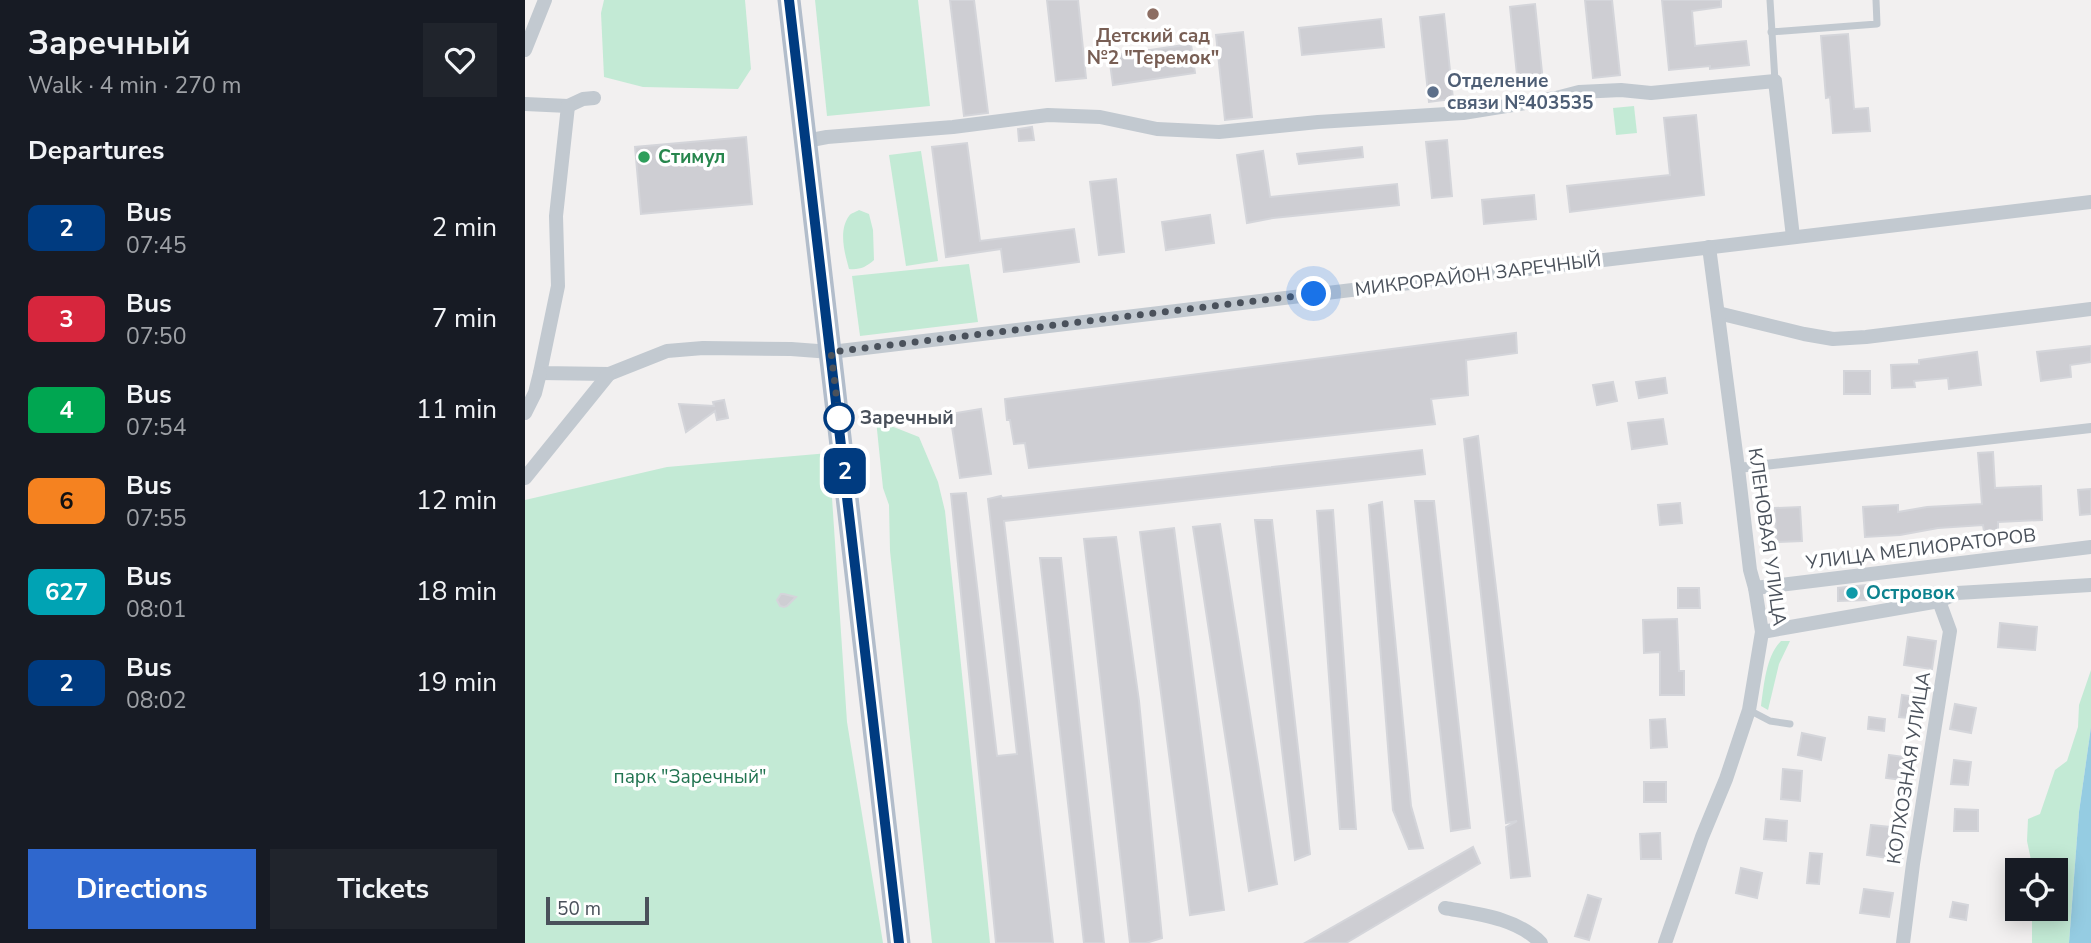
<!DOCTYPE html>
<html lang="en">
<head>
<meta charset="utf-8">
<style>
	body { margin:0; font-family:"Nunito Sans",sans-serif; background:#20242c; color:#f1f3f6; height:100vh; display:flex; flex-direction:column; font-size:26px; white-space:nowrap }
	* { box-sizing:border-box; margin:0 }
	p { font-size:23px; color:#9ea1a6 }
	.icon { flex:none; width:38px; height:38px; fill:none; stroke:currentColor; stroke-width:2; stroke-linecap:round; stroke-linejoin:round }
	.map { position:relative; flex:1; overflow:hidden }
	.details { display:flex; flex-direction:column; background:#171b24; width:525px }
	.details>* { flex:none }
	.badge { padding:0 14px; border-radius:10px; font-size:24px; line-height:46px }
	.tools { position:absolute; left:1480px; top:858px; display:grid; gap:14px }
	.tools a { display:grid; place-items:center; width:63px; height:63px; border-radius:0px; background:#171b24; box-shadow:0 4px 18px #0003; font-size:35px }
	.scale { position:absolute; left:21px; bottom:18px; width:103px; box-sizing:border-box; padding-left:7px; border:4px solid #4a515b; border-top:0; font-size:19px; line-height:24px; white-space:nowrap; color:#4a515b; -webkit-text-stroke:5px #fff; paint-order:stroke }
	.you { position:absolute; width:35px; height:35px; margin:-18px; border:5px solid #fff; border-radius:50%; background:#1a73e8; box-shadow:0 0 0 10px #1a73e833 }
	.map>.badge { position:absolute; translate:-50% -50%; box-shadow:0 0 0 4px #fff }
	h2 { padding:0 28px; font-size:26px; line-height:63px }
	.round { display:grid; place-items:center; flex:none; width:74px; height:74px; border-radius:0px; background:#20242c }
	.head { display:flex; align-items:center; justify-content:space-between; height:119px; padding:0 28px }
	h1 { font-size:33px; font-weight:700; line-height:52px }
	.primary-button { display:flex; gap:14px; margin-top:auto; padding:14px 28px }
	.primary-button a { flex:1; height:80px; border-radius:0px; background:#2f67cd; color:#fff; font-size:28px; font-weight:700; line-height:80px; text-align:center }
	.primary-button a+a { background:#20242c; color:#f1f3f6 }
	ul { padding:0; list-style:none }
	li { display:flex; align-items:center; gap:21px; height:91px; padding:0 28px }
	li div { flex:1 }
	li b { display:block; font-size:26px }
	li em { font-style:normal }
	li .badge { min-width:77px; font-weight:700; text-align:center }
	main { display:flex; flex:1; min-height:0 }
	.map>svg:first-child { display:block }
	.green { fill:#c3ead5 }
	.water { fill:#95cce2 }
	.building { fill:#ceced3; stroke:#d4d5da; stroke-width:2 }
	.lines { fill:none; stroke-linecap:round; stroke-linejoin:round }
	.service { stroke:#c2c9d0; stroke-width:7 }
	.pedestrian { stroke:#c2c9d0; stroke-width:10 }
	.minor { stroke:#c2c9d0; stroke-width:14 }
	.primary { stroke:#b2bdcb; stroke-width:23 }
	.line-casing { stroke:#fff; stroke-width:16 }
	.line { stroke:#003b80; stroke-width:10 }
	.walk { stroke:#4a515b; stroke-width:7; stroke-dasharray:0 12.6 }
	.education-dot { fill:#8d6e63; stroke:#fff; stroke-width:2.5 }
	.service-dot { fill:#5c6f8a; stroke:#fff; stroke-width:2.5 }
	.leisure-dot { fill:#2e9e5b; stroke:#fff; stroke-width:2.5 }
	.stop-dot { fill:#fff; stroke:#003b80; stroke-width:3.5 }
	.culture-dot { fill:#0f9aa8; stroke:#fff; stroke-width:2.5 }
	.labels { text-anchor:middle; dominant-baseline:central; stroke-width:7; stroke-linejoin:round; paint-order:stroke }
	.education-label { font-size:19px; font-weight:bold; fill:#785e54; stroke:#fff }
	.service-label { font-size:19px; font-weight:bold; fill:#4e5e75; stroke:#fff; text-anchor:start }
	.leisure-label { font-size:19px; font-weight:bold; fill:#27864d; stroke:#fff; text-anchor:start }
	.street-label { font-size:19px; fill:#4a515b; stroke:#fff }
	.stop-label { font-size:19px; font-weight:bold; fill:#4a515b; stroke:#fff; text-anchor:start }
	.culture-label { font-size:19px; font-weight:bold; fill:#0d838f; stroke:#fff; text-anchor:start }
	.park-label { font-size:19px; fill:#227451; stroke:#fff }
</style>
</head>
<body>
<main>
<section class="details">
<div class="head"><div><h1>Заречный</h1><p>Walk · 4 min · 270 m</p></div><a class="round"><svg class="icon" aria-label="heart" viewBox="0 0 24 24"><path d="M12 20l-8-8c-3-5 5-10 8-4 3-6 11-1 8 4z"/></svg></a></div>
<h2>Departures</h2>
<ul>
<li><span class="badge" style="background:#003b80;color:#fff">2</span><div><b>Bus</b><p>07:45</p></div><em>2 min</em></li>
<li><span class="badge" style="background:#d7263d;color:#fff">3</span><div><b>Bus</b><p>07:50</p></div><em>7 min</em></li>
<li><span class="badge" style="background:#00a651;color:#fff">4</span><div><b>Bus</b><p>07:54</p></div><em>11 min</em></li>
<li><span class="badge" style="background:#f58220;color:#111">6</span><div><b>Bus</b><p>07:55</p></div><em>12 min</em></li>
<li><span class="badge" style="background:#00a3b4;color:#fff">627</span><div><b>Bus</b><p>08:01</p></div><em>18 min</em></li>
<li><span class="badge" style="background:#003b80;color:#fff">2</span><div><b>Bus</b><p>08:02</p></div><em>19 min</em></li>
</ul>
<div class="primary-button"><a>Directions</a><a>Tickets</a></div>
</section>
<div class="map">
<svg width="1566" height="943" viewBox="0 0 1566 943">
	<rect width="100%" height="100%" fill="#f2f0f0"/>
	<g class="green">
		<path d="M79,0H220L226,69L213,89L118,87L79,77L76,13Z"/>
		<path d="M290,0H393L405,106L302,116Z"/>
		<path d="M1109,106L1112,133L1091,135L1088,108Z"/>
		<path d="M396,151L413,261L381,266L364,155Z"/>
		<path d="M334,210L344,214L348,230L349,260C341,267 335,270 324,269C320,254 313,231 324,216C326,213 331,212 334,210Z"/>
		<path d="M444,264L453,322L335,336L327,276Z"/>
		<path d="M351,420L394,437L413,482L420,511L465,943H407L365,551L364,505L358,488Z"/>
		<path d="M304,453L322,722L358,943H0V500L142,467Z"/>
		<path d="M1256,641H1265L1254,664L1243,710L1236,706C1239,685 1241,656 1256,641Z"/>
		<path d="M1566,670V727L1554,812L1544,943H1507V908H1531V870H1506V860L1502,841L1503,819L1515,814L1530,770L1542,761L1553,727L1554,705Z"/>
	</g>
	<path class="water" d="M1566,727V943H1544L1554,812Z"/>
	<g class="building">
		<path d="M425,0H449L463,113L439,116Z"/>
		<path d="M522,0H553L561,78L531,81Z"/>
		<path d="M1060,0H1087L1095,75L1068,78Z"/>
		<path d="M1137,0H1196V7L1167,11L1170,46L1221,41L1224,65L1185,69V66L1144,70Z"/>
		<path d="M1010,4L1018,82L993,85L985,7Z"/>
		<path d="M919,14L928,99L904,102L895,17Z"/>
		<path d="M856,19L859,47L777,55L774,28Z"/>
		<path d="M718,32L727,117L700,120L691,35Z"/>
		<path d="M1323,34L1329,109L1343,108L1345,131L1308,133L1305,97L1301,98L1296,36Z"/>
		<path d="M666,44L670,73L588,85L584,56Z"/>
		<path d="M1171,115L1179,195L1045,212L1042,186L1145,175L1139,118Z"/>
		<path d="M507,127L509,140L494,141L493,129Z"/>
		<path d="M221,137L227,204L116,214L110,147Z"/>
		<path d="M922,140L927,196L907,198L901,142Z"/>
		<path d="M442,143L455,241L549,229L554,262L479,272L476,249L421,257L407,147Z"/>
		<path d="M837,147L838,157L774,164L772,154Z"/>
		<path d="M738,151L745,197L872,184L874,205L748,218L722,223L712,155Z"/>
		<path d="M591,179L599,252L574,255L565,182Z"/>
		<path d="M1009,195L1011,219L959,224L957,200Z"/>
		<path d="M685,215L689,243L641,250L637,222Z"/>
		<path d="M991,333L992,353L941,360L943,395L906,399L910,424L504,468L500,443L489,444L485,420H482L480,399Z"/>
		<path d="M1566,346V362L1545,365L1546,377L1516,381L1512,352Z"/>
		<path d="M1452,352L1456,385L1424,389L1423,378L1389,381L1390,387L1367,388L1366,365L1394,364V360Z"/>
		<rect x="1319" y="371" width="26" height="23"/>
		<path d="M1140,378L1142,393L1114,398L1111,382Z"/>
		<path d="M1088,382L1092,401L1072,405L1068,385Z"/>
		<path d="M199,400L203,418L192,420L190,411L161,432L154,404L189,406L188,402Z"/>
		<path d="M456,409L466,474L435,478L425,414Z"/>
		<path d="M1138,419L1142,444L1107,449L1103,423Z"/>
		<path d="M953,436L1005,876L986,878L981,827L992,821L981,823L939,439Z"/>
		<path d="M897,450L900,474L479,521L528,943H471L426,494L441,493L472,756L492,754L463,499L476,496L477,498Z"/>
		<path d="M1468,452L1470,488L1516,486L1517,520L1473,522V530L1459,531L1458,525L1413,528L1375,535L1340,537L1338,507L1373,505V512L1402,507L1457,504L1453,453Z"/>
		<path d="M1566,489V514L1555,515L1553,490Z"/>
		<path d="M890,501H909L945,828L926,831Z"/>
		<path d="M857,502L886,806L898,848L884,849L868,810L844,505Z"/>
		<path d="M1155,503L1157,523L1135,525L1133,505Z"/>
		<path d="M1275,507L1277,541L1251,542L1250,508Z"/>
		<path d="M808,510L831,829H815L792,511Z"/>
		<path d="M730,520H747L785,854L770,860Z"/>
		<path d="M695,524L752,884L724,891L668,527Z"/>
		<path d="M649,528L699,910L665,915L615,532Z"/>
		<path d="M591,537L614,701L637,938L621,943H605L559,539Z"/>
		<path d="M515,558H536L579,943H559Z"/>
		<path d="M1341,585L1342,600L1313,601V588Z"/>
		<path d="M1153,588H1174L1175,608H1153Z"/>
		<path d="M256,594H259L271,597L262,606L259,607L255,606L252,600Z"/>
		<path d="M1152,619L1154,671H1159V695H1135V652L1119,653L1118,620Z"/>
		<path d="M1475,623L1512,627L1510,650L1473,647Z"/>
		<path d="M1383,637L1411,641L1407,669L1379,665Z"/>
		<path d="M1377,695L1398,698L1395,719L1374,717Z"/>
		<path d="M1430,704L1451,708L1446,733L1425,729Z"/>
		<path d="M1344,717L1360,719L1359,731L1343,729Z"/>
		<path d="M1140,719L1142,747L1126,748L1125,720Z"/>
		<path d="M1277,733L1300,738L1296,760L1273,755Z"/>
		<path d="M1364,755L1387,758L1384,781L1361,778Z"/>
		<path d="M1429,760L1446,762L1443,785L1426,784Z"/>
		<path d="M1258,769L1277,771L1275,801L1256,799Z"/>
		<rect x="1119" y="782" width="22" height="20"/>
		<path d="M1430,809L1453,810V831H1429Z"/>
		<path d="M1241,819L1262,821L1261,841L1239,839Z"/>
		<path d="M1346,825L1365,827L1364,845L1379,846L1377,860L1342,855Z"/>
		<path d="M1135,833L1136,859H1116L1115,834Z"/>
		<path d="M948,847L955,863L821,943H780Z"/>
		<path d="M1285,853L1297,854L1294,884L1282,883Z"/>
		<path d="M1216,868L1237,873L1232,898L1211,893Z"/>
		<path d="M1339,889L1368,893L1364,917L1335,913Z"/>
		<path d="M1063,895L1076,899L1064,940L1050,936Z"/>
		<path d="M1428,902L1443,905L1441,920L1425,917Z"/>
	</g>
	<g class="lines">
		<g class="service">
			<path d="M1245,0L1250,81"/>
			<path d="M1246,32L1352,24L1351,0"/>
			<path d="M1224,710L1245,721L1265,724"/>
		</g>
		<path class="pedestrian" d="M1213,468L1566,428"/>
		<g class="minor">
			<path d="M0,50L20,0"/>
			<path d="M0,104L43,106L58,99L69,98"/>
			<path d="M43,106L31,216L33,286L15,373L84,374L142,351L178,348L266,349L306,352L1566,202"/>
			<path d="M281,141L302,137L428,127L523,115L575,117L632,129L694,132L793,122L938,113L1031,98L1054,92L1096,90L1126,93L1250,81L1268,237"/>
			<path d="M1193,313L1279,334L1308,339L1341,337L1566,309"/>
			<path d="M0,413L10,393L15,373"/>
			<path d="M0,478L84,374"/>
			<path d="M1230,588L1566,547"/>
			<path d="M1237,632L1414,601L1432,593L1566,585"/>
			<path d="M920,908C953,914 992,918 1016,943"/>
			<path d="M1140,943L1177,837L1201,779L1224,710L1237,632L1230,588L1225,570L1213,468L1184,247"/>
			<path d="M1378,943L1388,864L1425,631L1414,601"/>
		</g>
		<path class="primary" d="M264,0L374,943"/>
	</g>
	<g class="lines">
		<g class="line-casing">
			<path id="line" d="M264,0L374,943"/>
		</g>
		<use href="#line" class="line"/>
		<path class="walk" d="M314,418L306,352L789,294"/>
	</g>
	<circle class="education-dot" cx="628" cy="14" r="7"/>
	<circle class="service-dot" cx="908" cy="92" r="7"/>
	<circle class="leisure-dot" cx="119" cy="157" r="7"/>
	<circle class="stop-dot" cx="314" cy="418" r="14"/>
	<circle class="culture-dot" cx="1327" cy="593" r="7"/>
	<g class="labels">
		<g class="education-label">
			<text x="628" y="36">Детский сад<tspan x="628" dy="22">№2 "Теремок"</tspan></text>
		</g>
		<g class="service-label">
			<text x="922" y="81">Отделение<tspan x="922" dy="22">связи №403535</tspan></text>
		</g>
		<g class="leisure-label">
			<text x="133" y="157">Стимул</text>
		</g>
		<g class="street-label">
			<text transform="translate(953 275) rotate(-7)">МИКРОРАЙОН ЗАРЕЧНЫЙ</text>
			<text transform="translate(1242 537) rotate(82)">КЛЕНОВАЯ УЛИЦА</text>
			<text transform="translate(1396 549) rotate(-7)">УЛИЦА МЕЛИОРАТОРОВ</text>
			<text transform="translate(1384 768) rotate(-81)">КОЛХОЗНАЯ УЛИЦА</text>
		</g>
		<g class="stop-label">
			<text x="335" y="418">Заречный</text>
		</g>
		<g class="culture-label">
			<text x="1341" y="593">Островок</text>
		</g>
		<g class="park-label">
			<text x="165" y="777">парк "Заречный"</text>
		</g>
	</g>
</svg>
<div class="tools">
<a><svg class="icon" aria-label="locate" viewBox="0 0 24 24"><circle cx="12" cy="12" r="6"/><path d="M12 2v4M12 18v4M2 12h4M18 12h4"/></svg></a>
</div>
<div class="scale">50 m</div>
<div class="you" style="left:789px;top:294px"></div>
<b class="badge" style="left:320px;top:471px;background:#003b80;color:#fff">2</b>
</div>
</main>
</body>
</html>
